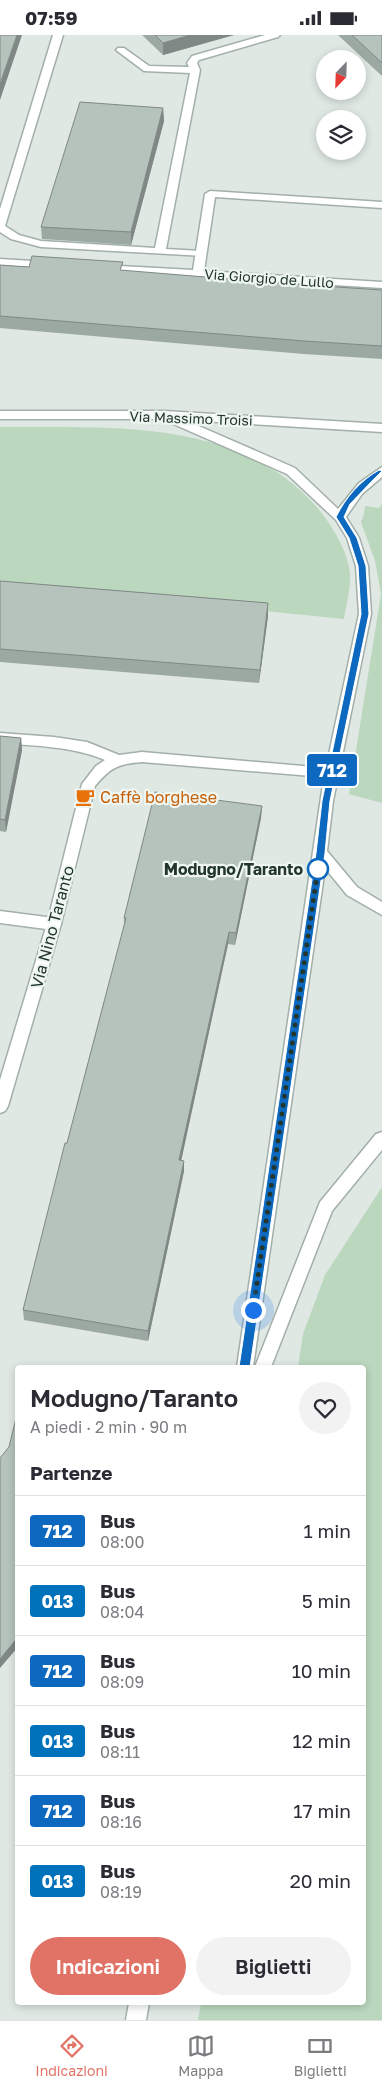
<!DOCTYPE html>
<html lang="it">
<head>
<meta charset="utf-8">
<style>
	body { margin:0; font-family:"Golos Text",sans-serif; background:#f2f2f3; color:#2b2b33; height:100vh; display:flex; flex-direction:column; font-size:19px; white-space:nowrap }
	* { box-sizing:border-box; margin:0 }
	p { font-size:16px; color:#7c7c81 }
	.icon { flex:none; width:28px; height:28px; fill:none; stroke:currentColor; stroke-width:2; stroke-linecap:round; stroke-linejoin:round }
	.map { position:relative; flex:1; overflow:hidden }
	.sheet { position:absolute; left:15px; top:1330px; width:351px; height:640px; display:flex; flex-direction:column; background:#fff; border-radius:5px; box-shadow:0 2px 8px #0003 }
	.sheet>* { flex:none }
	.badge { padding:0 10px; border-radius:4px; font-size:18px; line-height:32px }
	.needle { width:32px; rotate:203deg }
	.fabs { position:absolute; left:316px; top:15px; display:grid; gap:10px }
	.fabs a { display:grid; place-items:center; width:50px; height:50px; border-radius:50%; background:#fff; box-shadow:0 2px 8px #0003; font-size:25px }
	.you { position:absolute; width:25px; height:25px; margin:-12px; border:4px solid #fff; border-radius:50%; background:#1a73e8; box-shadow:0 0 0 8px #1a73e833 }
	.map>.badge { position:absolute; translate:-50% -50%; box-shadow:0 0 0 2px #fff }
	h2 { padding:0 15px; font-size:19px; line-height:45px }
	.round { display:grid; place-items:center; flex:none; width:52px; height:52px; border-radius:26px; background:#f2f2f3 }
	.overview { display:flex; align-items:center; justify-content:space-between; height:85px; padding:0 15px }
	h1 { font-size:24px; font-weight:600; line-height:38px }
	.cta { display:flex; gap:10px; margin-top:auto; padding:10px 15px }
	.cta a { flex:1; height:58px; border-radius:30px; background:#e07366; color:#fff; font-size:20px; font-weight:600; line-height:58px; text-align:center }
	.cta a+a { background:#f2f2f3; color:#2b2b33 }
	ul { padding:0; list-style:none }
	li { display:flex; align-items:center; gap:15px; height:70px; padding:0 15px; border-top:1px solid #e1e1e2 }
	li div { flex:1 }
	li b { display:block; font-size:19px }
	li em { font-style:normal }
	li .badge { min-width:55px; font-weight:700; text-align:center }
	.status { display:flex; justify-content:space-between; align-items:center; height:35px; padding:0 25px; background:#fff; direction:ltr }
	.status svg { height:14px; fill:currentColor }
	.tabs { display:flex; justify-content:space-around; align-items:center; height:70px; border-top:1px solid #e1e1e2; background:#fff; font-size:14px; color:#7c7c81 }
	.tabs a { display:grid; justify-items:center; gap:2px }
	.tabs .current { color:#e07366 }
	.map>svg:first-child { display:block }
	.green { fill:#bbd7be }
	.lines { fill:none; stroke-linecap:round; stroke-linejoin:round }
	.lane-casing { stroke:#a3afa9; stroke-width:3 }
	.street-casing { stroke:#a3afa9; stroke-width:3 }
	.lane { fill:#fff; fill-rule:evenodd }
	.street { fill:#fff; fill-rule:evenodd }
	.wall { fill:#9ca8a2 }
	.shaded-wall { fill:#7f8884 }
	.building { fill:#b5c3bc; stroke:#7f8884 }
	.line { fill:#0c69bf; stroke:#fff }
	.walk { stroke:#22362e; stroke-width:5; stroke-dasharray:0 9 }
	.stop-dot { fill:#fff; stroke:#0c69bf; stroke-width:2.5 }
	.labels { text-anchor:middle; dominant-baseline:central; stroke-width:4.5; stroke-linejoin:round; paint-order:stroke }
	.far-street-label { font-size:14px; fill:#22362e; stroke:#eff6f2 }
	.food-label { font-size:16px; fill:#c56008; stroke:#eff6f2; text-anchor:start }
	.stop-label { font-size:16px; font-weight:bold; fill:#22362e; stroke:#eff6f2; text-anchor:end }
	.street-label { font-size:16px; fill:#22362e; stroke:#eff6f2 }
</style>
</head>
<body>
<div class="status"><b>07:59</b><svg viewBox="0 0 49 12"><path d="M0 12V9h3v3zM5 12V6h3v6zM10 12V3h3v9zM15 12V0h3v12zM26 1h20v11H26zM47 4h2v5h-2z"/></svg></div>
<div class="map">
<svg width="382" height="1985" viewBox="0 0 382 1985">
	<rect width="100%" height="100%" fill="#dfe8e3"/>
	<g class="green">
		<path d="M0,392C108,393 234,382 314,469C330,487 348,515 350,539C351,553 346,570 344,584L0,550Z"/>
		<path d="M382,469V768L349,759L381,559L375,526L361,487L364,479L365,471L379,473Z"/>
		<path d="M382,1152V1985H198L201,1968H364V1332H298L303,1299L325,1240Z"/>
	</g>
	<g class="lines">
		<g class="lane-casing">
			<g id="lane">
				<path d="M53,0H63L5,191L19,200L41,206L155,213L190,38L144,36L116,15L118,13H124L149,31L189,32L187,28L192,21L265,0H280L278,2L199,25L197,28L200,35L166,214L201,216L206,219L205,221L41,212L11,204L0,197V174Z"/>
				<path d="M0,876L54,883L59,885L61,889L59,893L54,895L0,888Z"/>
			</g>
		</g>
		<g class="street-casing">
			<g id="street">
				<path d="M210,156L382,167V173L215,162L204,236L382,247V253L98,235L97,233L98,231L102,230L193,235L205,159Z"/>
				<path d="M0,224L49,227L54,230L49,233L0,230Z"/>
				<path d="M0,376H164L382,389V397L185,385L295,433L338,474L359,448L382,432V442L362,459L346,482L359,503L368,531L371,579L333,766L327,816L357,852L382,867V880L347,860L325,833L253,1332H237L324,742L142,727C118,729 111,732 95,751L61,889L8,1071L5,1076L0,1078V1045L47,889L82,749L96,731L105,725C71,711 36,711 0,708V698L54,702L87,707L119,720L142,717L326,733L359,579L356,531L347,503L336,485L287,439L162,384H0Z"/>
				<path d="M382,1097V1115L332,1176L271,1332H255L320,1167L376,1099Z"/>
				<path d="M129,1968H149L146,1985H126Z"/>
			</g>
		</g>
		<use href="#lane" class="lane"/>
		<use href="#street" class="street"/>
	</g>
	<g class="wall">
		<path d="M142,0H234L163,20Z"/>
		<path d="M338,0H382V41Z"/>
		<path d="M163,73L164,86L131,210L42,204L41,192Z"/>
		<path d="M0,230L29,232L123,236L291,249L382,255V324L304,319L0,293Z"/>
		<path d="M0,546L268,568V581L259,648L0,627Z"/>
		<path d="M0,701L21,703L22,715L6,797L0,796Z"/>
		<path d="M262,771L261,783L235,910L228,909L181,1125L184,1126V1136L148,1306L24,1285L23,1275L124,891V883Z"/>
	</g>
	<g class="shaded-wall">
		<path d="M17,0H22L0,65V49Z"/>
		<path d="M190,0H234L163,20V8Z"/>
		<path d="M163,73L164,86L131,210V197Z"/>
		<path d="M268,568V581L259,648L260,635Z"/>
		<path d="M21,703L22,715L6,797L5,785Z"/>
		<path d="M262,771L261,783L235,910L236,898Z"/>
		<path d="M229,897L228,909L179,1136V1125Z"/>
		<path d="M184,1126V1136L148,1306V1296Z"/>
		<path d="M18,1602V1612L0,1633V1624Z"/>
	</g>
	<g class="building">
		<path d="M0,0H17L0,49Z"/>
		<path d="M155,0H190L163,8Z"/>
		<path d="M352,0H382V28Z"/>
		<path d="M80,67L163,73L131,197L41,192Z"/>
		<path d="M32,221L123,227L120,235L291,249L382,255V311L304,306L0,281V230L29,232Z"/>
		<path d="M0,546L268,568L260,635L0,614Z"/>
		<path d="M0,701L21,703L5,785L0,784Z"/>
		<path d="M155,757L262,771L236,898L229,897L179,1125L184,1126L148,1296L23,1275L65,1108H67L126,883H124Z"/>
		<path d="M18,1375V1602L0,1624V1423L9,1412Z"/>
	</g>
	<path class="line" d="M379,435L382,436L373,445L350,469L344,482L357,503L366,531L369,579L330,766L325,818L250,1332L249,1336L245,1338L241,1336L239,1332L316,818L322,766L361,579L358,531L349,503L336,482C346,462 360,446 379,435Z"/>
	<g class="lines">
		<path class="walk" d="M253,1275L318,834"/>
	</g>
	<defs>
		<g id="cafe-bare" transform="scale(1.5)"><path d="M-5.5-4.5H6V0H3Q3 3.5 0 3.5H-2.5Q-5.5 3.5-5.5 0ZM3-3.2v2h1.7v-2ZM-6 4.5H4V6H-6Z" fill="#e8710a" stroke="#eff6f2" stroke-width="2.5" paint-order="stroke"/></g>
	</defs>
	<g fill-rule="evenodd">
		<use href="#cafe-bare" x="85" y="762"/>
	</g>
	<circle class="stop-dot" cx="318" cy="834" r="10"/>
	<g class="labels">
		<g class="far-street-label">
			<text transform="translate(269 243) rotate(4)">Via Giorgio de Lullo</text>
			<text transform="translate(191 383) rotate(2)">Via Massimo Troisi</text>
		</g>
		<g class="food-label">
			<text x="100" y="762">Caffè borghese</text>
		</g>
		<g class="stop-label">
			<text x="303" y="834">Modugno/Taranto</text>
		</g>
		<g class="street-label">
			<text transform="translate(52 892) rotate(-75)">Via Nino Taranto</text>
		</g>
	</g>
</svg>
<div class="fabs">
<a><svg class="needle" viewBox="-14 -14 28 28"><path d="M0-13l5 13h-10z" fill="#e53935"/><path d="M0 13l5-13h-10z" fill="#7c7c81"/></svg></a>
<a><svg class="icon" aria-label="layers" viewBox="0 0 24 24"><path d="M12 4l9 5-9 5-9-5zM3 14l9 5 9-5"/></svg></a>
</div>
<div class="you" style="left:253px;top:1275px"></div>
<b class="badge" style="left:332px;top:735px;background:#0c69bf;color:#fff">712</b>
<section class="sheet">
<div class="overview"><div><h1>Modugno/Taranto</h1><p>A piedi · 2 min · 90 m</p></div><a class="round"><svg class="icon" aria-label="heart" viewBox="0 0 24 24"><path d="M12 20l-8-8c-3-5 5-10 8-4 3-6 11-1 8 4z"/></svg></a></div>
<h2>Partenze</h2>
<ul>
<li><span class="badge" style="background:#0c69bf;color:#fff">712</span><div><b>Bus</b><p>08:00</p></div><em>1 min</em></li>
<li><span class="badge" style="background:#0072bc;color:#fff">013</span><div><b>Bus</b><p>08:04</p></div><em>5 min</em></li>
<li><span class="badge" style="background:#0c69bf;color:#fff">712</span><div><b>Bus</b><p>08:09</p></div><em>10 min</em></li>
<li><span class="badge" style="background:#0072bc;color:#fff">013</span><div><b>Bus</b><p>08:11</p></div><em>12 min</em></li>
<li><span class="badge" style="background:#0c69bf;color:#fff">712</span><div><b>Bus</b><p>08:16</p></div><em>17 min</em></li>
<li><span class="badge" style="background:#0072bc;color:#fff">013</span><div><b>Bus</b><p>08:19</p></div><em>20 min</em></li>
</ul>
<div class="cta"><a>Indicazioni</a><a>Biglietti</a></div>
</section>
</div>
<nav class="tabs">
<a class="current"><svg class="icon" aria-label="directions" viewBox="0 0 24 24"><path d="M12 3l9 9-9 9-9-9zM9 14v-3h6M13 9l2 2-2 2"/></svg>Indicazioni</a>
<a><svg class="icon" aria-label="map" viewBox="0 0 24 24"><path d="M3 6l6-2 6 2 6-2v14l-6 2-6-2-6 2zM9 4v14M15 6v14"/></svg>Mappa</a>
<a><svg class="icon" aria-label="tickets" viewBox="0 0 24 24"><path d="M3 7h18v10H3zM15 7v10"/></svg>Biglietti</a>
</nav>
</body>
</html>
